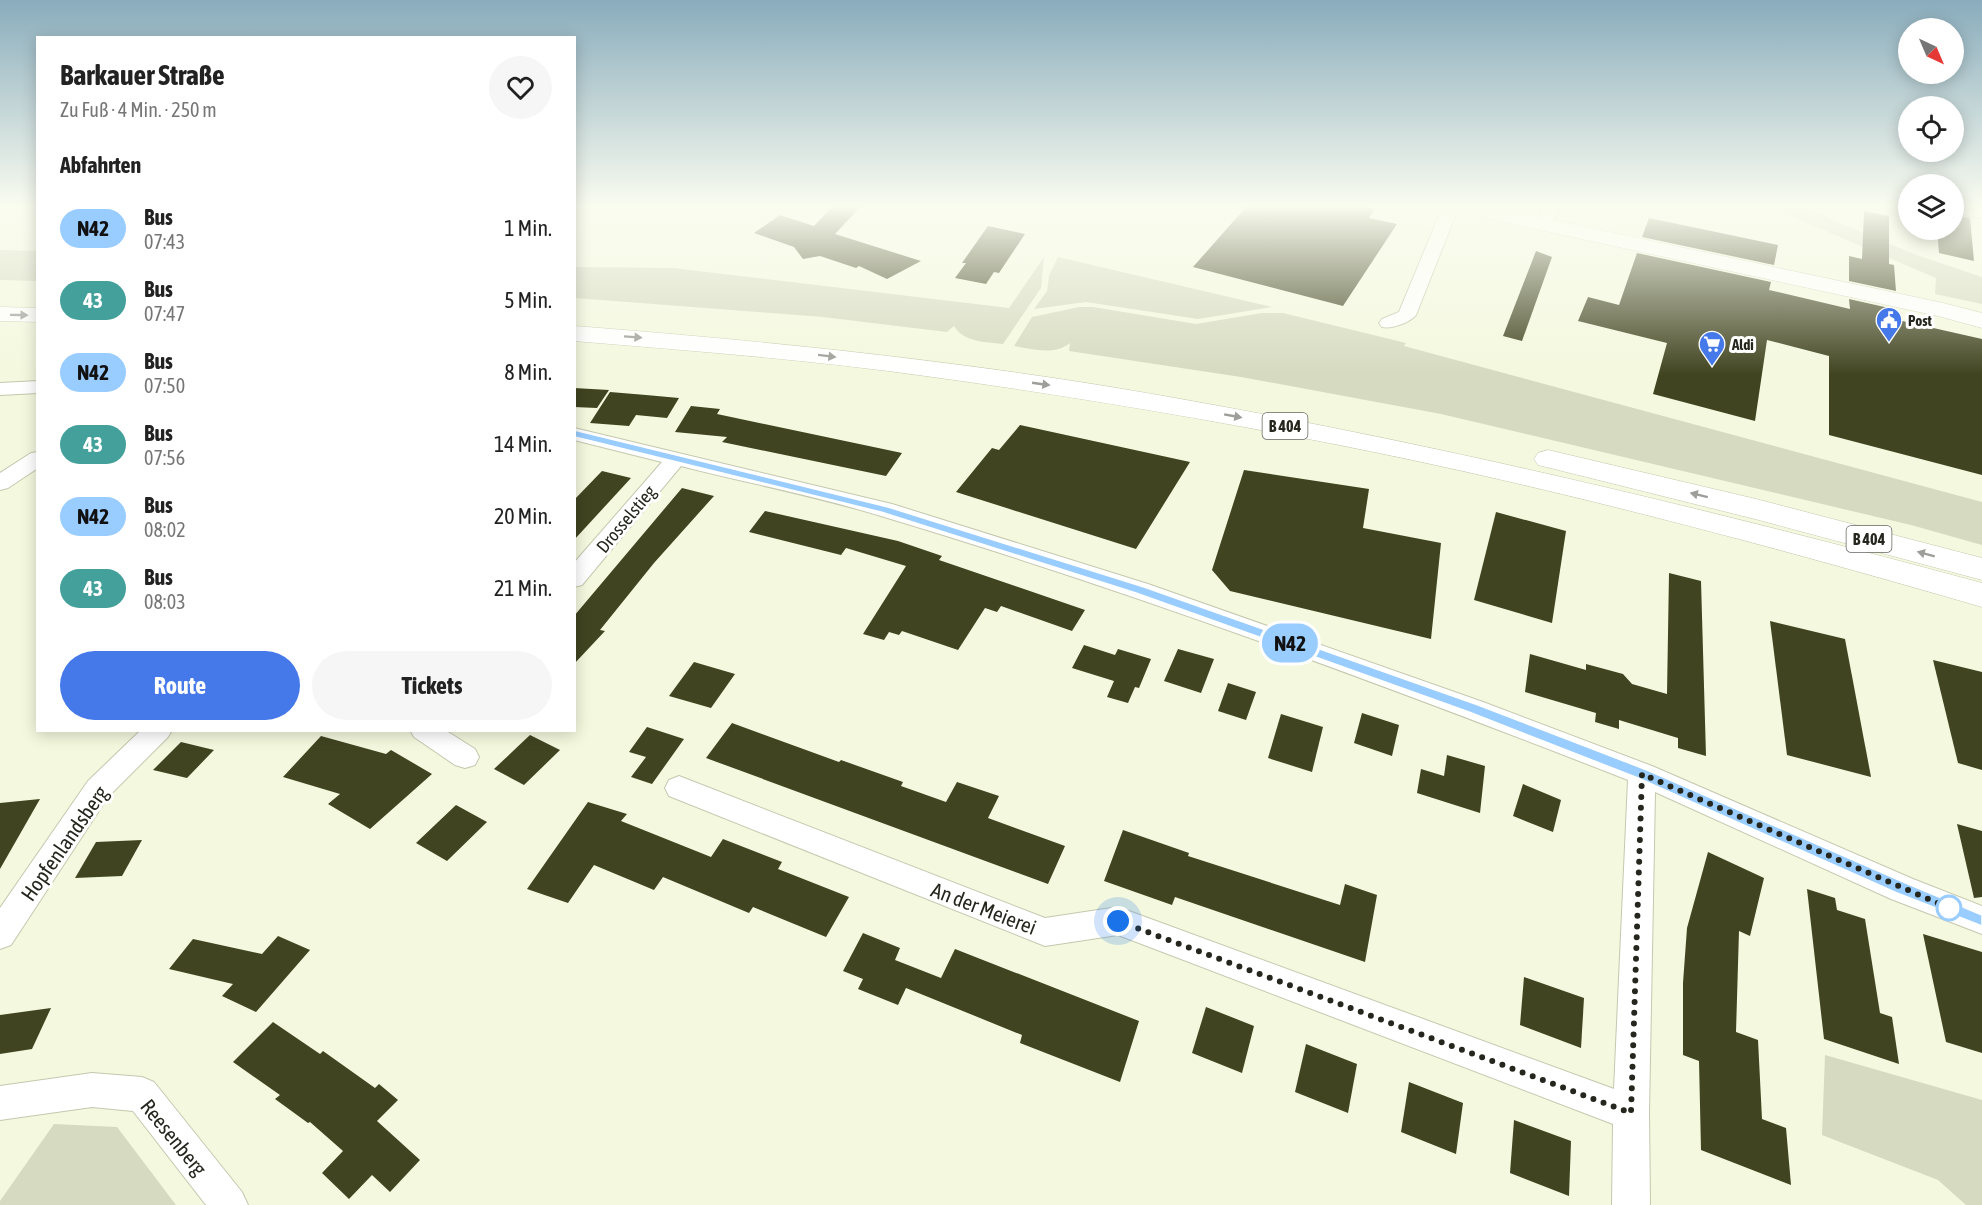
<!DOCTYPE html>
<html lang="de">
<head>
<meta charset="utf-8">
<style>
	body { margin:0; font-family:"Asap Condensed",sans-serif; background:#f6f6f6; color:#222; height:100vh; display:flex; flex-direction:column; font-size:22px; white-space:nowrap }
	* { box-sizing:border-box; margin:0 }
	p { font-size:20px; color:#767676 }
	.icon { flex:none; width:33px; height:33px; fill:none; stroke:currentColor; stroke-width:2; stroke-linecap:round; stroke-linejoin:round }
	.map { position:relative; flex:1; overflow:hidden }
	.drawer { position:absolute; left:36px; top:36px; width:540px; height:696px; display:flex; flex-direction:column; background:#fff; border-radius:0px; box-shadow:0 3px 15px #0003 }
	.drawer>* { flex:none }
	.badge { padding:0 12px; border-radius:20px; font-size:21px; line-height:39px }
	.needle { width:39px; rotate:136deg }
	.fabs { position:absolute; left:1898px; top:18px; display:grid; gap:12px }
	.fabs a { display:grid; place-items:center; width:66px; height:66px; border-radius:50%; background:#fff; box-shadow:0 3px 15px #0003; font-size:30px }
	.you { position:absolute; width:30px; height:30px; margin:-15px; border:4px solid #fff; border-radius:50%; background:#1a73e8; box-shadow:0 0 0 9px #1a73e833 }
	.map>.badge { position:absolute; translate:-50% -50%; box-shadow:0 0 0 3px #fff }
	h2 { padding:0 24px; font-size:22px; line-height:54px }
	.round { display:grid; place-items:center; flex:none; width:63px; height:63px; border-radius:32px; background:#f6f6f6 }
	.headline { display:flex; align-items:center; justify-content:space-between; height:102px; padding:0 24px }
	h1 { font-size:28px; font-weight:700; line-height:45px }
	.cta { display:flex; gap:12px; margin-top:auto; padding:12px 24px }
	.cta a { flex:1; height:69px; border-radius:36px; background:#4578e9; color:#fff; font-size:24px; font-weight:700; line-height:69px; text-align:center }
	.cta a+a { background:#f6f6f6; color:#222 }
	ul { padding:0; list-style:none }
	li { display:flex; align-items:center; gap:18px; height:72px; padding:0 24px }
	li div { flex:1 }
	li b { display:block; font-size:22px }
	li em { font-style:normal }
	li .badge { min-width:66px; font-weight:700; text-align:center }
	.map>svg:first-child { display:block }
	.green { fill:#d6dac0 }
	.building { fill:#404420 }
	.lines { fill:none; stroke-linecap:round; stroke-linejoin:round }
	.street-casing { stroke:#c5c8af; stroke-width:2 }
	.secondary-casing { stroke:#c5c8af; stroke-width:1 }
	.highway-casing { stroke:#c5c8af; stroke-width:1 }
	.street { fill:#fff; fill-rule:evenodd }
	.secondary { fill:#fff; fill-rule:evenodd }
	.highway { fill:#fff; fill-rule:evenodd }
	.oneway { fill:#9d9d99 }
	.line { fill:#9cf; stroke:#fff; stroke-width:1.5 }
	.walk { stroke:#25261d; stroke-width:6; stroke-dasharray:0 10.8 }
	.stop-dot { fill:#fff; stroke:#9cf; stroke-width:3 }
	.labels { text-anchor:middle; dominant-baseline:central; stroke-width:6; stroke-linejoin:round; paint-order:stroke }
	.far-poi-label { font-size:15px; font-weight:bold; fill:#25261d; stroke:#fff; text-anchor:start }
	.shield { fill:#fff; stroke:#666761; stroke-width:1.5 }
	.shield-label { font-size:16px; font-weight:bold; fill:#25261d }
	.street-label { font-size:18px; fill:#25261d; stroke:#fff }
	.near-street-label { font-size:21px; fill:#25261d; stroke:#fff }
</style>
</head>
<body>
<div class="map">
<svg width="1982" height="1205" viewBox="0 0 1982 1205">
	<rect width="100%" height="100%" fill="#f4f8de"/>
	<g class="green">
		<path d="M1767,206H1800L1914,254L1982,277V304L1935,294L1936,278Z"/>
		<path d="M0,250L37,251V281L0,280Z"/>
		<path d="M1044,257L1041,288L1003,344C986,342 963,342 954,326L947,332L823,317L575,298V267L673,268L1009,308Z"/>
		<path d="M1058,257L1272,307L1198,319L1086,302L1034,309L1047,291L1049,276Z"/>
		<path d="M1079,307H1093L1196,324L1262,313H1283L1406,343L1404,346L1982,502V545L1911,525L1441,414L1241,377L1069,351L1070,343C1054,356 1032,349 1014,346L1032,317Z"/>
		<path d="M1825,1055L1982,1100V1205H1966L1938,1180L1822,1135Z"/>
		<path d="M54,1124L117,1127L176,1205H0V1201Z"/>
	</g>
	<g class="building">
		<path d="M833,206H861L835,234L921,261L887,279L859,266L856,268L820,256L803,259L794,247L754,233L780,215L814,226Z"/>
		<path d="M1247,206H1361L1375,209L1369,218L1397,224L1343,306L1193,267Z"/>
		<path d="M1864,211L1889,216V264L1894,265L1896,291L1849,281V256L1862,259Z"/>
		<path d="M1953,215L1970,218L1974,261L1939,253L1937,230H1953Z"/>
		<path d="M1649,218L1778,245L1774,265L1642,237Z"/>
		<path d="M988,226L1025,234L999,273L994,272L986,284L955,278L966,263H962Z"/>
		<path d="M1536,251L1552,257L1522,341L1503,336Z"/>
		<path d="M1637,253L1771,282L1769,290L1850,309L1849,299L1898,310V320L1982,339V475L1829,435V356L1767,340L1755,421L1653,394L1667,343L1578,321L1588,297L1619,305Z"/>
		<path d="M574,388L609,390L597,408L574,407Z"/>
		<path d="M610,392L646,395L679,398L667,418L636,415L629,426L590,423Z"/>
		<path d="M691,406L720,409L717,414L902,453L886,476L722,442L727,437L675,432Z"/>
		<path d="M1020,425L1190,462L1136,549L956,492L992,448L999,450Z"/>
		<path d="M1244,470L1369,489L1363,528L1441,543L1431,639L1230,591L1212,570Z"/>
		<path d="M602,471L631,478L574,540V500Z"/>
		<path d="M682,488L714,496L654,563L600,630L605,631L574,664V616Z"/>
		<path d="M765,511L898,541L942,556L939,560L1085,610L1072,631L1001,606L997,612L985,608L958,650L902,631L899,635L889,632L884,640L863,634L906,566L846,548L841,555L749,532Z"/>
		<path d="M1496,512L1566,531L1552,623L1474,600Z"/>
		<path d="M1669,573L1701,581L1706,756L1678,748V738L1619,720V729L1595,722L1596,713L1525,692L1530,654L1586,670V664L1623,674L1632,684L1667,694Z"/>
		<path d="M1770,621L1845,639L1871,777L1787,755Z"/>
		<path d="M1084,645L1115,655L1118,649L1151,659L1139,688L1135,687L1128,703L1107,697L1114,681L1072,668Z"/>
		<path d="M1178,649L1214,659L1201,693L1164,681Z"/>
		<path d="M1933,660L1982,672V770L1958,763Z"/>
		<path d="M694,662L735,674L711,708L669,696Z"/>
		<path d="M1228,683L1256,692L1246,720L1218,711Z"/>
		<path d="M1362,713L1399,725L1392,756L1354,743Z"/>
		<path d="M1281,714L1323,727L1312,772L1268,758Z"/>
		<path d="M732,723L839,762L841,760L903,782L901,786L946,802L957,782L999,796L988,818L1065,846L1048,884L706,758Z"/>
		<path d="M647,727L684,739L652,784L631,777L646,757L629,752Z"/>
		<path d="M530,735L560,750L524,785L494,769Z"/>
		<path d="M321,736L386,754L391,750L432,774L370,829L328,804L340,794L283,777Z"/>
		<path d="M181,742L214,750L187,778L153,770Z"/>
		<path d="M1447,755L1485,766L1480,813L1417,793L1421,769L1444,776Z"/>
		<path d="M1523,784L1561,800L1553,832L1513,816Z"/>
		<path d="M40,799L0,869V803Z"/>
		<path d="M588,802L627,814L621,821L711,857L723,839L782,862L778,869L849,897L826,937L753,907L749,913L663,877L654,890L594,865L568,903L527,889Z"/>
		<path d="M456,805L487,822L447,861L416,843Z"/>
		<path d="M1957,824L1982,831V897L1974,898Z"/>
		<path d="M1123,830L1189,853L1188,856L1340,905L1345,884L1377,895L1365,962L1175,897L1172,905L1104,881Z"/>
		<path d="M142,840L122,876L75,878L96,842Z"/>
		<path d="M1708,852L1764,878L1750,936L1739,931L1736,1032L1758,1040L1762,1119L1786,1128L1791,1185L1701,1150L1699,1061L1683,1055V983L1687,928Z"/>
		<path d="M1807,889L1835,898L1837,910L1865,919L1880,1013L1892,1017L1899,1064L1824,1039Z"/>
		<path d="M863,933L900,948L895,960L941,978L955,949L1139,1021L1120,1082L1020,1043L1022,1035L906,988L898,1005L858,989L863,979L843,971Z"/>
		<path d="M1923,934L1982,952V1053L1946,1042Z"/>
		<path d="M278,936L310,950L256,1012L222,996L233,984L169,969L193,939L262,954Z"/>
		<path d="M1524,977L1584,998L1581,1048L1520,1025Z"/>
		<path d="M1206,1007L1254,1026L1242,1073L1192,1053Z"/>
		<path d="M51,1008L32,1049L0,1054V1015Z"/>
		<path d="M273,1022L320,1054L323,1051L375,1088L379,1084L398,1100L377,1121L420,1160L390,1192L372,1175L349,1199L322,1173L343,1151L310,1122L308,1123L275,1099L280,1095L233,1062Z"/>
		<path d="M1306,1044L1357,1064L1348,1113L1295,1092Z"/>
		<path d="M1409,1082L1463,1103L1456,1154L1401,1132Z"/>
		<path d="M1514,1120L1571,1141L1569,1196L1510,1173Z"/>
	</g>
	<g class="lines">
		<g class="street-casing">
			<g id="street">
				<path d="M1443,206H1459L1416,315C1409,323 1392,329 1382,327L1379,323L1382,319L1399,312Z"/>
				<path d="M1544,206H1560L1552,225L1544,230L1536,225Z"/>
				<path d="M1953,206L1982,208V218L1953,213Z"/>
				<path d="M38,381V393L0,395V383Z"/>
				<path d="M574,428L892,504L1148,584L1483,702L1652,766L1913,879L1982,906V934L1891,899L1655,792L1649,1113L1650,1205H1612L1613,1124L1118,935L1045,946L669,796L665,788L669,780L679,776L1045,918L1118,907L1614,1089L1628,780C1382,684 1134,592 881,516C816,496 747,483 681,466L582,585L574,587V563L662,462L574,440Z"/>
				<path d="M38,452V468L8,488L0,490V473L31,453Z"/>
				<path d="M141,730H172L168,737L108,797L11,945L0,949V908L88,781Z"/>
				<path d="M410,730H445L475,749L479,757L475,765L465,768L455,765L414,737Z"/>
				<path d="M92,1073L142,1077L154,1082L242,1192L248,1205H206L133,1111L92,1107L0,1120V1086Z"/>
			</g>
		</g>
		<g class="secondary-casing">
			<path id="secondary" d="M1446,206H1487L1943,303L1982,313V328L1938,316L1457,212L1450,210Z"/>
		</g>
		<g class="highway-casing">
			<g id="highway">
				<path d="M0,307L38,308V322L0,321Z"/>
				<path d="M574,326C754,340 933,358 1111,387C1405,436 1694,505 1982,583V607C1751,540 1519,478 1282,434C1166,412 1050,393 933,377C814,360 694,351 574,341Z"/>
				<path d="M1548,450L1756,499L1982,558V580L1755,519L1538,465L1534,459L1538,453Z"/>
			</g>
		</g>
		<use href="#street" class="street"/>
		<use href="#secondary" class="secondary"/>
		<use href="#highway" class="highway"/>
	</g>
	<defs><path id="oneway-solid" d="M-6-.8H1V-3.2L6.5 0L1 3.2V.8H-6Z" transform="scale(1.5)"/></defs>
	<g class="oneway">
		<use href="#oneway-solid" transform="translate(19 315) rotate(1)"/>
		<use href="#oneway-solid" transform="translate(633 337) rotate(4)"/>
		<use href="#oneway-solid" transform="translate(827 356) rotate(7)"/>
		<use href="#oneway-solid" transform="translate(1041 384) rotate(8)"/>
		<use href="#oneway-solid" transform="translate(1233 416) rotate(10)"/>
		<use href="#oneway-solid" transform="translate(1699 495) rotate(-166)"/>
		<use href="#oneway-solid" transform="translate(1926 554) rotate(-165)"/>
	</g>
	<linearGradient id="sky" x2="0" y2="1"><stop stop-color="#89acbc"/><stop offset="0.55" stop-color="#fafcf0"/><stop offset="1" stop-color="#fafcf0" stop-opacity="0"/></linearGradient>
	<rect width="1982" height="375" fill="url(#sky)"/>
	<path class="line" d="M574,430L888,507L1144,587L1478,705L1647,770L1908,884L1982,915V926L1977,924L1897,893L1638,778L1469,712L1136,593L881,512L571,436L570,433Z"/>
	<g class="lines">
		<path class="walk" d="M1118,921L1631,1113L1642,774L1949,908"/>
	</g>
	<defs>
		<g id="civic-pin" transform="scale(1.35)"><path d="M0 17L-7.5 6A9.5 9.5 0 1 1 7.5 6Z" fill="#4578e9" stroke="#fff"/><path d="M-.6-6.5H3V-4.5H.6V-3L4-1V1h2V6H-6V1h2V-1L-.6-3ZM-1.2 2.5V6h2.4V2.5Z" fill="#fff"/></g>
		<g id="supermarket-pin" transform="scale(1.35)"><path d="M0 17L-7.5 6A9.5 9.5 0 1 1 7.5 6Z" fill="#4578e9" stroke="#fff"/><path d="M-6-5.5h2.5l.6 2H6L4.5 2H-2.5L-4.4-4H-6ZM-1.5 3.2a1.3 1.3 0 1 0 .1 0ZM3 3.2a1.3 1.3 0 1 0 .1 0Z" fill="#fff"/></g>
	</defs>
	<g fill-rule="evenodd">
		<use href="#civic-pin" x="1889" y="320"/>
		<use href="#supermarket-pin" x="1712" y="344"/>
	</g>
	<circle class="stop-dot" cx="1949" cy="908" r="12"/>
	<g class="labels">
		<g class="far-poi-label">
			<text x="1908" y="320">Post</text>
			<text x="1732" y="344">Aldi</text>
		</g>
		<g class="shield">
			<rect x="1262.5" y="413" width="45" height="26" rx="4.5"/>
			<rect x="1846.5" y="526" width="45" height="26" rx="4.5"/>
		</g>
		<g class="shield-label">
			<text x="1285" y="426">B 404</text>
			<text x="1869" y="539">B 404</text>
		</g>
		<g class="street-label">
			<text transform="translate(626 519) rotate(-50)">Drosselstieg</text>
		</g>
		<g class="near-street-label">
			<text transform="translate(64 843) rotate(-55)">Hopfenlandsberg</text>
			<text transform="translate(984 908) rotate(21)">An der Meierei</text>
			<text transform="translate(174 1137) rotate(51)">Reesenberg</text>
		</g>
	</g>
</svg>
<div class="fabs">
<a><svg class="needle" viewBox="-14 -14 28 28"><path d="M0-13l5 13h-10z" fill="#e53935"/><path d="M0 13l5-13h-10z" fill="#767676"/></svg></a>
<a><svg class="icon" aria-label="locate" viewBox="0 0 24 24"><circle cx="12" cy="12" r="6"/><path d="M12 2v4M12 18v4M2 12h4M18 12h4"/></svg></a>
<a><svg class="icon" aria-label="layers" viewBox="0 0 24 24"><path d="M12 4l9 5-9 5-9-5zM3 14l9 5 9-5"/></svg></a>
</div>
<div class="you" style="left:1118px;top:921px"></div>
<b class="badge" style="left:1290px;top:643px;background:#9cf;color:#111">N42</b>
<section class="drawer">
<div class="headline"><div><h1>Barkauer Straße</h1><p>Zu Fuß · 4 Min. · 250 m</p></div><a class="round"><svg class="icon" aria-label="heart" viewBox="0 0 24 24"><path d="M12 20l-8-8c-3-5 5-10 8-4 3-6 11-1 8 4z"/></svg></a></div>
<h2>Abfahrten</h2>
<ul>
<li><span class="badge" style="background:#9cf;color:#111">N42</span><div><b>Bus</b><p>07:43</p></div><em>1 Min.</em></li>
<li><span class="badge" style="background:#44a09b;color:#fff">43</span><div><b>Bus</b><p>07:47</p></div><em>5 Min.</em></li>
<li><span class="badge" style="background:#9cf;color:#111">N42</span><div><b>Bus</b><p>07:50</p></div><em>8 Min.</em></li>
<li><span class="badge" style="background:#44a09b;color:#fff">43</span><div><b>Bus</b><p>07:56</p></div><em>14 Min.</em></li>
<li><span class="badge" style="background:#9cf;color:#111">N42</span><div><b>Bus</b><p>08:02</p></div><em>20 Min.</em></li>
<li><span class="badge" style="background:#44a09b;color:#fff">43</span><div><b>Bus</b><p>08:03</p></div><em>21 Min.</em></li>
</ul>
<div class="cta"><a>Route</a><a>Tickets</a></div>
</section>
</div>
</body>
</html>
